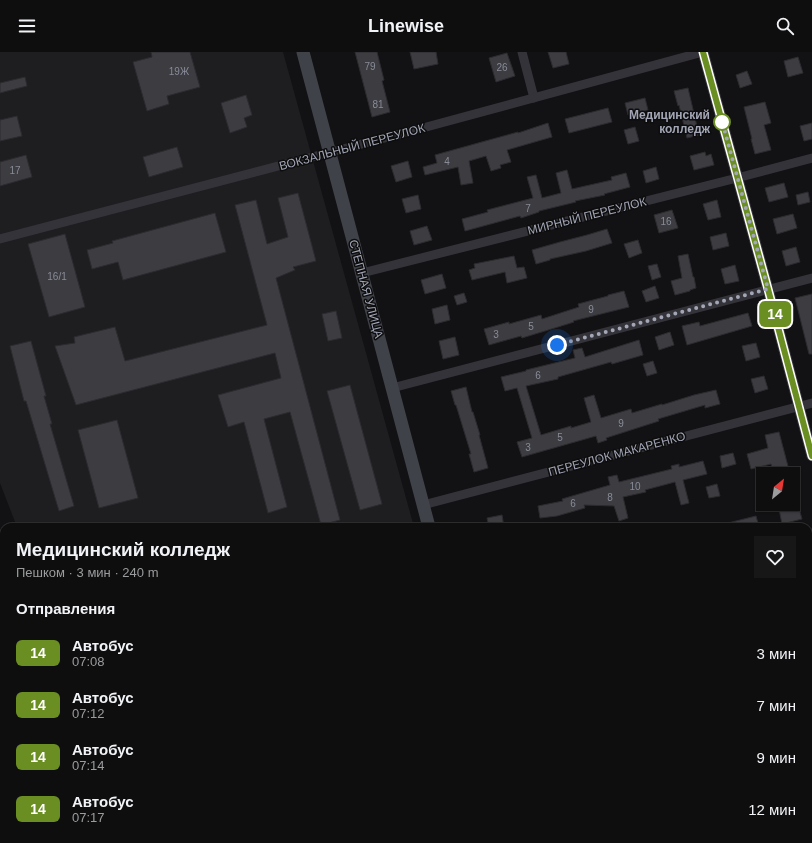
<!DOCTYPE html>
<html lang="ru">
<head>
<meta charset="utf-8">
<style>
	body { margin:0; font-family:Helvetica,sans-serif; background:#171718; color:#f1f3f6; height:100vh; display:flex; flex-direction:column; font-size:15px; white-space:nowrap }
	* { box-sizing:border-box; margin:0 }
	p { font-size:13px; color:#9b9c9e }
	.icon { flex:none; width:22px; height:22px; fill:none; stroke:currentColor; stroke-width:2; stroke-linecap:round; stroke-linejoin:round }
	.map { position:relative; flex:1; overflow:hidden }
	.panel { position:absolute; left:0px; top:471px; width:812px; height:320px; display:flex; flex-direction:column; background:#0e0e0f; border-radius:12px 12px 0 0; box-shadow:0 1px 3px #0004,0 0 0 1px #2e2e2f }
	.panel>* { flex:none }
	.badge { padding:0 8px; border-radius:6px; font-size:14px; line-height:26px }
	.needle { width:26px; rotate:30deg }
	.controls { position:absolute; left:756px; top:415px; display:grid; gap:8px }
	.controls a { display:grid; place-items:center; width:44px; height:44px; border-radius:0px; background:#0e0e0f; box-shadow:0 1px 3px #0004,0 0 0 1px #2e2e2f; font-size:20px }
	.you { position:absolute; width:20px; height:20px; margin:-10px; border:3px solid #fff; border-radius:50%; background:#1a73e8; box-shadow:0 0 0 6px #1a73e833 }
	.map>.badge { position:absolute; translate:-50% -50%; box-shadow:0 0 0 2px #fff }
	h2 { padding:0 16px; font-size:15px; line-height:36px }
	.round { display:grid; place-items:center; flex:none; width:42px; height:42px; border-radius:0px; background:#171718 }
	.summary { display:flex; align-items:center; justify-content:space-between; height:68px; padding:0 16px }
	h1 { font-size:19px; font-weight:800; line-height:30px }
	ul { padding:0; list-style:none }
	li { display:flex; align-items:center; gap:12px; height:52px; padding:0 16px }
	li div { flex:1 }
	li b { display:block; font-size:15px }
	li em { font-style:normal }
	li .badge { min-width:44px; font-weight:700; text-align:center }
	header { display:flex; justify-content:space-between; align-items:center; height:52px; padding:0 16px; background:#0e0e0f; font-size:18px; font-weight:800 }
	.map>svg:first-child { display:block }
	.built { fill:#1e1e21 }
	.building { fill:#3c3c41; stroke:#2c2c30 }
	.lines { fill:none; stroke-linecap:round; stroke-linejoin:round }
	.minor { stroke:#333339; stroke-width:9 }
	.tertiary { stroke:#333339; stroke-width:11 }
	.secondary { stroke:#404249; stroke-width:13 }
	.line-casing { stroke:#fff; stroke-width:9 }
	.line { stroke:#6b8e23; stroke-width:6 }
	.walk { stroke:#a2a6b5; stroke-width:4; stroke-dasharray:0 7.2 }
	.stop-dot { fill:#fff; stroke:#6b8e23; stroke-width:2 }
	.labels { text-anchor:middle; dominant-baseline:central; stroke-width:3; stroke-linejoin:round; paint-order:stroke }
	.number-label { font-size:10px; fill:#888c98 }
	.stop-label { font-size:12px; font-weight:bold; fill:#a2a6b5; stroke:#0d0d0e; text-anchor:end }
	.street-label { font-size:12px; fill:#a2a6b5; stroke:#0d0d0e }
</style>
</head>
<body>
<header><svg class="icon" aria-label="menu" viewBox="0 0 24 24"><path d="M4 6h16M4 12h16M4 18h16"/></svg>Linewise<svg class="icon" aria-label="search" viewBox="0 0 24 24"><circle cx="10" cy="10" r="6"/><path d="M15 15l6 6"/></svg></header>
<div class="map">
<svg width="812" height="791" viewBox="0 0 812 791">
	<rect width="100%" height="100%" fill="#121214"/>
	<g class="built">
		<path d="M0,0H283L414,475H17L0,431Z"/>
		<path d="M134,787H500L501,791H136Z"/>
	</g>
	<g class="building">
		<path d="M151,0H190L200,35L167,44L169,52L147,59L133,10L152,5Z"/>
		<path d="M355,0H377L384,28L382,29L390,60L372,65Z"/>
		<path d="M410,0H436L438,12L414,17Z"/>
		<path d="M548,0H566L569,12L553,16Z"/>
		<path d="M507,1L515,24L496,30L489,6Z"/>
		<path d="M798,5L803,21L788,25L784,9Z"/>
		<path d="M747,19L752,32L740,36L736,23Z"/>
		<path d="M25,25L27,34L0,41V31Z"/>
		<path d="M688,36L699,83L687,86L679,53L678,54L674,39Z"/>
		<path d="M246,43L252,63L244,66L247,75L230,81L221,51Z"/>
		<path d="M645,46L648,58L628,63L625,51Z"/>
		<path d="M765,50L771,71L764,73L771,98L755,102L751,87H752L744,55Z"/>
		<path d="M608,56L612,70L569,81L565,67Z"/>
		<path d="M17,64L22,84L0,89V68Z"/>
		<path d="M548,71L552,85L507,98L511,110L500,113L501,116L491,119L486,104L469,109L473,131L461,133L458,115L425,123L423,115L437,111L435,103L489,88L518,80V81Z"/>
		<path d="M812,71V87L804,89L800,74Z"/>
		<path d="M635,75L639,89L628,92L624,78Z"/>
		<path d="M177,95L183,115L149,125L143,105Z"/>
		<path d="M705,100L706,104L711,102L714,113L694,118L690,104Z"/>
		<path d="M26,103L32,125L0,134V110Z"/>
		<path d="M408,109L412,125L396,130L391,114Z"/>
		<path d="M656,115L659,127L646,131L643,119Z"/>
		<path d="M567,118L572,137L612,128L611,125L626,121L630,135L604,142L605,143L575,149L576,150L539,159V160L521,166L520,164L465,179L462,167L488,160L487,158L533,146L527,125L536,123L542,146L561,141L556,121Z"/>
		<path d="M784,131L788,145L769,150L765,136Z"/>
		<path d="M808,140L810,150L798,153L796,143Z"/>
		<path d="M298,141L316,209L293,215L295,218L276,226L340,468L321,473L290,360L264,367L287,455L268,461L244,370L228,375L218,343L281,326L275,301L76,353L55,294L75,291L74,285L115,275L125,309L267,273L235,153L256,148L267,192L288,185L278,146Z"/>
		<path d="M418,143L421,157L406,161L402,147Z"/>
		<path d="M717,148L721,165L708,168L703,152Z"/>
		<path d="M672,158L678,176L659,181L654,163Z"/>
		<path d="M215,161L226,200L123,228L118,210L92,217L87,198L113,191L112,189Z"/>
		<path d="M793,162L797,176L777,182L773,167Z"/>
		<path d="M427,174L432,188L414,193L410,179Z"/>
		<path d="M607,177L612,191L586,199L550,207V208L536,212L532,198L560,190L587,183Z"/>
		<path d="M726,181L729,194L713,198L710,185Z"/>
		<path d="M65,182L85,255L49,265L28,192Z"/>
		<path d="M638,188L642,201L629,206L624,192Z"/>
		<path d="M796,195L800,210L786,214L782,199Z"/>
		<path d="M688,202L693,225H694L696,236L690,238V239L675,243L671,229L682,226L678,204Z"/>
		<path d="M514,204L517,216L524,215L527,226L507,231L505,220L472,228L469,218L475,216L474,212Z"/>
		<path d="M657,212L661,225L652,228L648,214Z"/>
		<path d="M735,213L739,229L725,232L721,217Z"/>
		<path d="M442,222L446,236L425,242L421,228Z"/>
		<path d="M655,234L659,246L646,250L642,239Z"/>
		<path d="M624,239L629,255L573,269L574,270L558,275L522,286L521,284L489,293L484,277L509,270V272L541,263L542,267L579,255L578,252L608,244V243Z"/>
		<path d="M464,241L467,250L457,253L454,244Z"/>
		<path d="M812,242V302H809L795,246Z"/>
		<path d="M447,253L450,268L435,272L432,257Z"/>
		<path d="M336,259L342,286L328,289L322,262Z"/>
		<path d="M748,261L752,274L687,293L682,274L699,270L700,274Z"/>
		<path d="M670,280L674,293L659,298L655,285Z"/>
		<path d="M455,285L459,303L443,307L439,289Z"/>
		<path d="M639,288L643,303L612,312L611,310L558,325V327L526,334L541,383L571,374V376L591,370L584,346L594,343L601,366L631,357L632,361L662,352V353L694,343L716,338L720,352L705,356V353L658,367L659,369L606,386L607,388L598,391L596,384L522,405L517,390L532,386L517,336L505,339L501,325L526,319V318L575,306L573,298L582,296L585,305Z"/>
		<path d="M31,289L46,344H44L52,372H50L74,454L59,459L26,349H24L10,294Z"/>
		<path d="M756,291L760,305L746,309L742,294Z"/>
		<path d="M653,309L657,321L647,324L643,312Z"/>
		<path d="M764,324L768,337L755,341L751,327Z"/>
		<path d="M350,333L382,452L360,458L327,339Z"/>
		<path d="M466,335L472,360H473L480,383H479L488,416L474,420L469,402H471L456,353H455L451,339Z"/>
		<path d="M117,368L138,446L99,456L78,378Z"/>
		<path d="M779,380L790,422H774L771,412L751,417L747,402L768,396L765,383Z"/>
		<path d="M733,401L736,412L722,416L720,404Z"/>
		<path d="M703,409L707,422L683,428L689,451L681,453L675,430L645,438L646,440L623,445L628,466L619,469L614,454L584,453L585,456L557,464L540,466L538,454L563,449L562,447L610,433L608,425L617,423L619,430L672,417L671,414L679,412V415Z"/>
		<path d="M717,432L720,444L709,446L706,435Z"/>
		<path d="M798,453L802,467L782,472L779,457Z"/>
		<path d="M502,463L504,475H489L487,466Z"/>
		<path d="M756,464L759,475H725L724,472Z"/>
	</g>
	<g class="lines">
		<g class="minor">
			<path d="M522,0L534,46"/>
			<path d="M0,187L419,77L703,0"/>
			<path d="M362,221L737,126L812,106"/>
			<path d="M392,336L812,226"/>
			<path d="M423,453L812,351"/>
			<path d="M808,482L812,481"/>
			<path d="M808,601L812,600"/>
			<path d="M808,730L812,729"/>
			<path d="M586,791L600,787"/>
		</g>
		<path class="tertiary" d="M703,0L768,237L812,404"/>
		<g class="secondary">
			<path d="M303,0L429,475"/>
			<path d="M515,787L516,791"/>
		</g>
	</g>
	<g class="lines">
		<g class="line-casing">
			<path id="line" d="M703,0L768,237L812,404"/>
		</g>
		<use href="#line" class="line"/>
		<path class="walk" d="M557,293L768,237L722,69V70"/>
	</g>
	<circle class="stop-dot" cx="722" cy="70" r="8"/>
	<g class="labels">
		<g class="number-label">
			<text x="370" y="14">79</text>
			<text x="502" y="15">26</text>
			<text x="179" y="19">19Ж</text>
			<text x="378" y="52">81</text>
			<text x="447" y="109">4</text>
			<text x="15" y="118">17</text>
			<text x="528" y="156">7</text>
			<text x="666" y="169">16</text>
			<text x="57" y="224">16/1</text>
			<text x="591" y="257">9</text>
			<text x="531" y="274">5</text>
			<text x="496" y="282">3</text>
			<text x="538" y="323">6</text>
			<text x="621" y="371">9</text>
			<text x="560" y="385">5</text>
			<text x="528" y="395">3</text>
			<text x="635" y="434">10</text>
			<text x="610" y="445">8</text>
			<text x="573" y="451">6</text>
		</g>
		<g class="stop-label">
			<text x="710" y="63">Медицинский<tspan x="710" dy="14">колледж</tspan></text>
		</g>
		<g class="street-label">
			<text transform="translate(352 95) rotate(-15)">ВОКЗАЛЬНЫЙ ПЕРЕУЛОК</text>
			<text transform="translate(587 164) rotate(-14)">МИРНЫЙ ПЕРЕУЛОК</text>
			<text transform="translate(366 237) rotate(75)">СТЕПНАЯ УЛИЦА</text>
			<text transform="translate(617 402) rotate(-15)">ПЕРЕУЛОК МАКАРЕНКО</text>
		</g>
	</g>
</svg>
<div class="controls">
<a><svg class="needle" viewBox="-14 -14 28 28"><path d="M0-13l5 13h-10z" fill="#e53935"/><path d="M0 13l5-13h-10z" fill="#9b9c9e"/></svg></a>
</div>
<div class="you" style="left:557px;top:293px"></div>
<b class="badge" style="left:775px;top:262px;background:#6b8e23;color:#fff">14</b>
<section class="panel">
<div class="summary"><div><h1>Медицинский колледж</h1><p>Пешком · 3 мин · 240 m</p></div><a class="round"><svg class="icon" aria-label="heart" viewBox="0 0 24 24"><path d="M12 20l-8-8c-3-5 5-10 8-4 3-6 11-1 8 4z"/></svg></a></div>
<h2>Отправления</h2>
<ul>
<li><span class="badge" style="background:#6b8e23;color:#fff">14</span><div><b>Автобус</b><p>07:08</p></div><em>3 мин</em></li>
<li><span class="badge" style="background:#6b8e23;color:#fff">14</span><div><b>Автобус</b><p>07:12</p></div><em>7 мин</em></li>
<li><span class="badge" style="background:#6b8e23;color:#fff">14</span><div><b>Автобус</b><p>07:14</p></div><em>9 мин</em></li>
<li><span class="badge" style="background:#6b8e23;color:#fff">14</span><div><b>Автобус</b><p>07:17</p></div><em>12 мин</em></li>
</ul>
</section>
</div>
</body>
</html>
